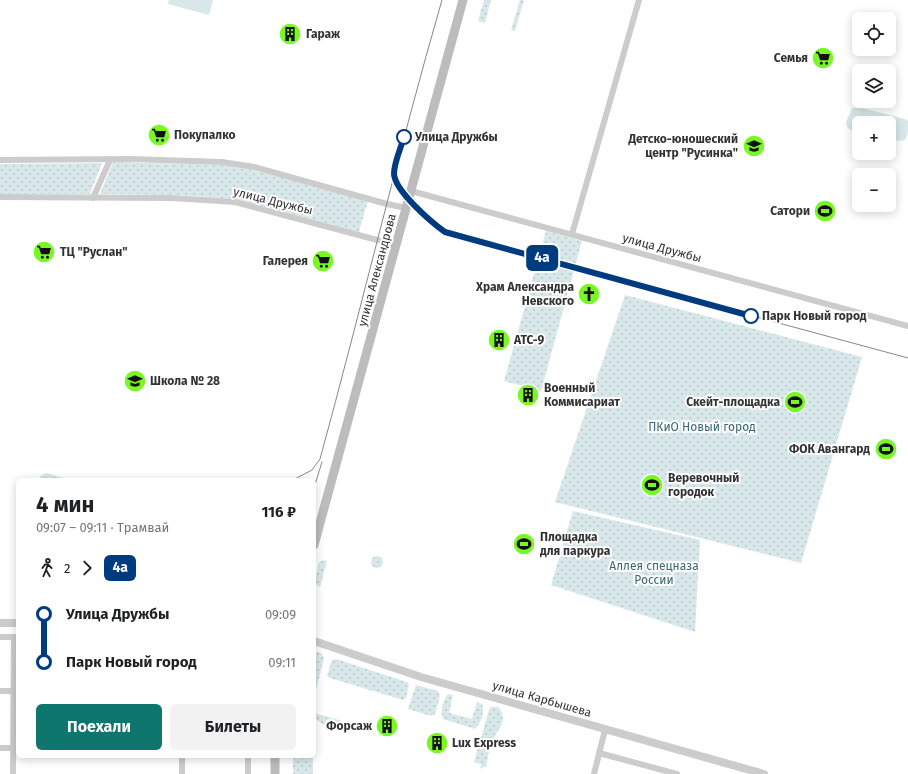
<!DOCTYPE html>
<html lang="ru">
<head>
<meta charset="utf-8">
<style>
	body { margin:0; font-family:"Fira Sans",sans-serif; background:#f2f2f2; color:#202124; height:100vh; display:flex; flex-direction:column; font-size:15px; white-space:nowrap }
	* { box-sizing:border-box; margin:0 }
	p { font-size:13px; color:#757577 }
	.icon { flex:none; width:22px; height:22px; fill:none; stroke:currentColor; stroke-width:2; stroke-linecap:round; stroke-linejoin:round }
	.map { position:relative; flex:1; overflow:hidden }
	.drawer { position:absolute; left:16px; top:478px; width:300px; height:280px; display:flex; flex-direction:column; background:#fff; border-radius:6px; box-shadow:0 2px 10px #0003 }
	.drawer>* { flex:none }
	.badge { padding:0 8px; border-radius:6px; font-size:14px; line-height:26px }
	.tools { position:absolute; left:852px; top:12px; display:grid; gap:8px }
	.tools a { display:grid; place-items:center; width:44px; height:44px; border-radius:6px; background:#fff; box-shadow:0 2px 10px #0003; font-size:20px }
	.map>.badge { position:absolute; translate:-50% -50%; box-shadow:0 0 0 2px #fff }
	.legs { display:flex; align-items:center; gap:6px; height:44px; padding:0 20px; font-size:13px }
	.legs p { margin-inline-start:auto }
	.overview { display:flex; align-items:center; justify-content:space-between; height:68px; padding:0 20px }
	h1 { font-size:22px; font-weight:700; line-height:30px }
	.action { display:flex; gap:8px; margin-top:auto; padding:8px 20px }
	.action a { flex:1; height:46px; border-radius:6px; background:#0f766e; color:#fff; font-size:16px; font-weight:700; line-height:46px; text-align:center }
	.action a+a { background:#f2f2f2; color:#202124 }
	ul { padding:0 20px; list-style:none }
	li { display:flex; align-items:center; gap:14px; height:48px; font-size:15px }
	li i { display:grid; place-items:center; width:6px; height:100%; margin:0 5px; background:currentColor }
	li i::after { content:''; width:10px; height:10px; margin:-5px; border:3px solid; border-radius:50%; background:#fff }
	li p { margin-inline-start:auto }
	li:first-child i { background:linear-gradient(#0000 50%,currentColor 0) }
	li:last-child i { background:linear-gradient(currentColor 50%,#0000 0) }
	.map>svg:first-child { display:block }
	.grass { fill:url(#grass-dots) }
	.pitch { fill:#d8e8ea }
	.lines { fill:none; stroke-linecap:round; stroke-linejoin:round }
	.minor { stroke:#ccc; stroke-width:6 }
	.tertiary { stroke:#ccc; stroke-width:8 }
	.secondary { stroke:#bcbcbc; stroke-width:9 }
	.tram { stroke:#878787; stroke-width:1 }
	.line-1-casing { stroke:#fff; stroke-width:9 }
	.line-1 { stroke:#003b80; stroke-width:6 }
	.stop-1-dot { fill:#fff; stroke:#003b80; stroke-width:2 }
	.labels { text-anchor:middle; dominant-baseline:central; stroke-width:4; stroke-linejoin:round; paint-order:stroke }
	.poi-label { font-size:12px; font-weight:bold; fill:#323232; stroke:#fff; text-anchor:start }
	.stop-label { font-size:12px; font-weight:bold; fill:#323232; stroke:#fff; text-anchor:start }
	.street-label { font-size:12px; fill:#323232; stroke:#fff }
	.park-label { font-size:12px; fill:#396773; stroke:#fff }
</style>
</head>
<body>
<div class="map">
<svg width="908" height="774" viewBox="0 0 908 774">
	<defs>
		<pattern id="grass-dots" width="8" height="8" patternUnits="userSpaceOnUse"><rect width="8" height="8" fill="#d8e8ea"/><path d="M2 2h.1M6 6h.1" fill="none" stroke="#bac7c9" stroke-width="1.8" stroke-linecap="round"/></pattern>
	</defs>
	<rect width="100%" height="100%" fill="#fff"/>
	<g class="grass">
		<path d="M484,0H491L485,23L478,21Z"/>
		<path d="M520,0H524L515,31L511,30Z"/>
		<path d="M113,162L222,165L253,170L368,200L359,232L235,199L178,195L100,194Z"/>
		<path d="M102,163L90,194H0V164Z"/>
		<path d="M546,231L582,241L541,391L504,381Z"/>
		<path d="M625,295L862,357L801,563L555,502Z"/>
		<path d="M46,473L70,480H40V476Z"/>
		<path d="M573,511L700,540L695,632L551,585Z"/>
		<circle cx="377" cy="562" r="6"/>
		<path d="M324,560L327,561L320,587L315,584V582L319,562Z"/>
		<path d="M314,651L321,653L324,658L314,698Z"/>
		<path d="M336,659L407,682L409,684L406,698L403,700L330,678L327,676L332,660Z"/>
		<path d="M416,685L438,691L440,696L435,714L431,716L408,709Z"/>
		<path d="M448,694L453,695L449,713L472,719L477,702L482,704C485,711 481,724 475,729L443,719C440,713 443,699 448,694Z"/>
		<path d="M491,707H498C509,720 499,727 494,738C490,746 488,757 486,766L480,769L481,764L474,762L489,710Z"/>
		<path d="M314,713L364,727L363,731L326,720L324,725L314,718Z"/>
		<rect x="293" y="756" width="20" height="18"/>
	</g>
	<g class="pitch">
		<path d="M169,0H213L209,15L168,4Z"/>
		<path d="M858,107L905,119L908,121C908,139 908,144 889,139V123H859V132L852,131L847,127L846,122L852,108Z"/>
	</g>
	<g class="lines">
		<g class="minor">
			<path d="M0,160L130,159L222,162L254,167L387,204L406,208"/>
			<path d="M411,191L908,326"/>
			<path d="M0,197L172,198L235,202L396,245"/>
			<path d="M93,198L110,160"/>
			<path d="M572,234L639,0"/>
			<path d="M0,637H18"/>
			<path d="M0,691H16"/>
			<path d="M0,748H18"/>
			<path d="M599,753L677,774"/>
			<path d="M13,774L14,637"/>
			<path d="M182,774V756"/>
			<path d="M248,774V756"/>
			<path d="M594,774L605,730"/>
		</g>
		<g class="tertiary">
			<path d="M0,623H18"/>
			<path d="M314,641L421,677L764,774"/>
		</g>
		<g class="secondary">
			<path d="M314,545L463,0"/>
			<path d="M275,774V756"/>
		</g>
		<g class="tram">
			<path d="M394,172C395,176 395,181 397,185C404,199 438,229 453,235L908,358"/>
			<path d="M293,480L312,470L320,459C362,306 398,152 442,0"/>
			<path d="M314,488L322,462"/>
		</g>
	</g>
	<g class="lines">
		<g class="line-1-casing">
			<path id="line-1" d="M404,137C401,148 394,162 394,174C395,191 431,222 445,232L751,316"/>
		</g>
		<use href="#line-1" class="line-1"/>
	</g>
	<defs>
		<g id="building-disc" transform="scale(1.15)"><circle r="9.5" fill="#79f725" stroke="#fff"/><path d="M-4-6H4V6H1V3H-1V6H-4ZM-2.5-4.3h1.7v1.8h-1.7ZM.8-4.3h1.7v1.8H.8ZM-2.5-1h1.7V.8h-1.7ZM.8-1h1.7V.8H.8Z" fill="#111"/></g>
		<g id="supermarket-disc" transform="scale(1.15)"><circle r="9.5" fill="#79f725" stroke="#fff"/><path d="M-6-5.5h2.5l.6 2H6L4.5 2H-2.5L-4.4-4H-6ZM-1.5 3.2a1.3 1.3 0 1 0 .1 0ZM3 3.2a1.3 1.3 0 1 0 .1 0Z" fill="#111"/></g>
		<g id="school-disc" transform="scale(1.15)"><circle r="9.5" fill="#79f725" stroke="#fff"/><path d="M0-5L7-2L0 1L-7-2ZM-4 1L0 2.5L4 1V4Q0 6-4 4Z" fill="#111"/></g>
		<g id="stadium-disc" transform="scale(1.15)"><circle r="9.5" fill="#79f725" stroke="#fff"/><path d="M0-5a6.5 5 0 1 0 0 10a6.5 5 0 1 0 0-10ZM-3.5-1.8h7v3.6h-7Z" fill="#111"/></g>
		<g id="church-disc" transform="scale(1.15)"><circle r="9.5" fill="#79f725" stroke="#fff"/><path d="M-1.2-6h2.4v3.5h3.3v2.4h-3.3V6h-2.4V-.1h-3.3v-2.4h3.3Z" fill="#111"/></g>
	</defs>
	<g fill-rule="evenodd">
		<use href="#building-disc" x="290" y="34"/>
		<use href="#supermarket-disc" x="823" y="58"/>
		<use href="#supermarket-disc" x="159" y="135"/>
		<use href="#school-disc" x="754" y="146"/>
		<use href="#stadium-disc" x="825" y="211"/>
		<use href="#supermarket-disc" x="44" y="252"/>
		<use href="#supermarket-disc" x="323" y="261"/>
		<use href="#church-disc" x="589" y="294"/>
		<use href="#building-disc" x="499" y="340"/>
		<use href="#school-disc" x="135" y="381"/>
		<use href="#building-disc" x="528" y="395"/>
		<use href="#stadium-disc" x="795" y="402"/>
		<use href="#stadium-disc" x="886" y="449"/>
		<use href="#stadium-disc" x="652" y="485"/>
		<use href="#stadium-disc" x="524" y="544"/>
		<use href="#building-disc" x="387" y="726"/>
		<use href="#building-disc" x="437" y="743"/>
	</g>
	<g class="stop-1-dot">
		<circle cx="404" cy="137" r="7"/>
		<circle cx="751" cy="316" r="7"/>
	</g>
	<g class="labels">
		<g class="poi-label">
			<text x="306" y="34">Гараж</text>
			<text x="808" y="58" text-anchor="end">Семья</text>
			<text x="174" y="135">Покупалко</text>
			<text x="738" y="139" text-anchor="end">Детско-юношеский<tspan x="738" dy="14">центр "Русинка"</tspan></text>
			<text x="810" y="211" text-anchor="end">Сатори</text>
			<text x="60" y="252">ТЦ "Руслан"</text>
			<text x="308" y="261" text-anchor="end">Галерея</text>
			<text x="574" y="287" text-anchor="end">Храм Александра<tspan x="574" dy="14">Невского</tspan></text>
			<text x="514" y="340">АТС-9</text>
			<text x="150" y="381">Школа № 28</text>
			<text x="544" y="388">Военный<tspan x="544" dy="14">Коммисариат</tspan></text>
			<text x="780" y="402" text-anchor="end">Скейт-площадка</text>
			<text x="870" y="449" text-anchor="end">ФОК Авангард</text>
			<text x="668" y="478">Веревочный<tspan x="668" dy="14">городок</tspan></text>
			<text x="540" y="537">Площадка<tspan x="540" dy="14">для паркура</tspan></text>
			<text x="372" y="726" text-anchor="end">Форсаж</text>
			<text x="452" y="743">Lux Express</text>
		</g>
		<g class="stop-label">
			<text x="415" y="137">Улица Дружбы</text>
			<text x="762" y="316">Парк Новый город</text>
		</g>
		<g class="street-label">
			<text transform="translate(273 201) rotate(14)">улица Дружбы</text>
			<text transform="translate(662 248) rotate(15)">улица Дружбы</text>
			<text transform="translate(377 270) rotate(-75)">улица Александрова</text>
			<text transform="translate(542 699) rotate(16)">улица Карбышева</text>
		</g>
		<g class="park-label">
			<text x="702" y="427">ПКиО Новый город</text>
			<text x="654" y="566">Аллея спецназа<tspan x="654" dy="14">России</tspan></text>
		</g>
	</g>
</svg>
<div class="tools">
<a><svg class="icon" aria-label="locate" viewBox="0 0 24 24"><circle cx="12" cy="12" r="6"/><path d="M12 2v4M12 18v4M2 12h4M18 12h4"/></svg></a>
<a><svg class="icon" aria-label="layers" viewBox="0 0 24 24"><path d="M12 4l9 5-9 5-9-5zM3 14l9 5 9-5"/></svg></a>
<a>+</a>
<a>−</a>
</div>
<b class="badge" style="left:542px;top:258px;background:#003b80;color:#fff">4а</b>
<section class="drawer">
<div class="overview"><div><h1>4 мин</h1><p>09:07 – 09:11 · Трамвай</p></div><b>116 ₽</b></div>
<div class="legs"><svg class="icon" aria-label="walk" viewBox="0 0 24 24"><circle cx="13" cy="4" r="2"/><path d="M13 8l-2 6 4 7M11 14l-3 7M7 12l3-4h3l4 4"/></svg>2<svg class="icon" aria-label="forward" viewBox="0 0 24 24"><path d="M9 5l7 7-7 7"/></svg><b class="badge" style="background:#003b80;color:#fff">4а</b></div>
<ul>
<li><i style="color:#003b80"></i><b>Улица Дружбы</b><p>09:09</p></li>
<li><i style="color:#003b80"></i><b>Парк Новый город</b><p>09:11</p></li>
</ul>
<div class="action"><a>Поехали</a><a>Билеты</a></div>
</section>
</div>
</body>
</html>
